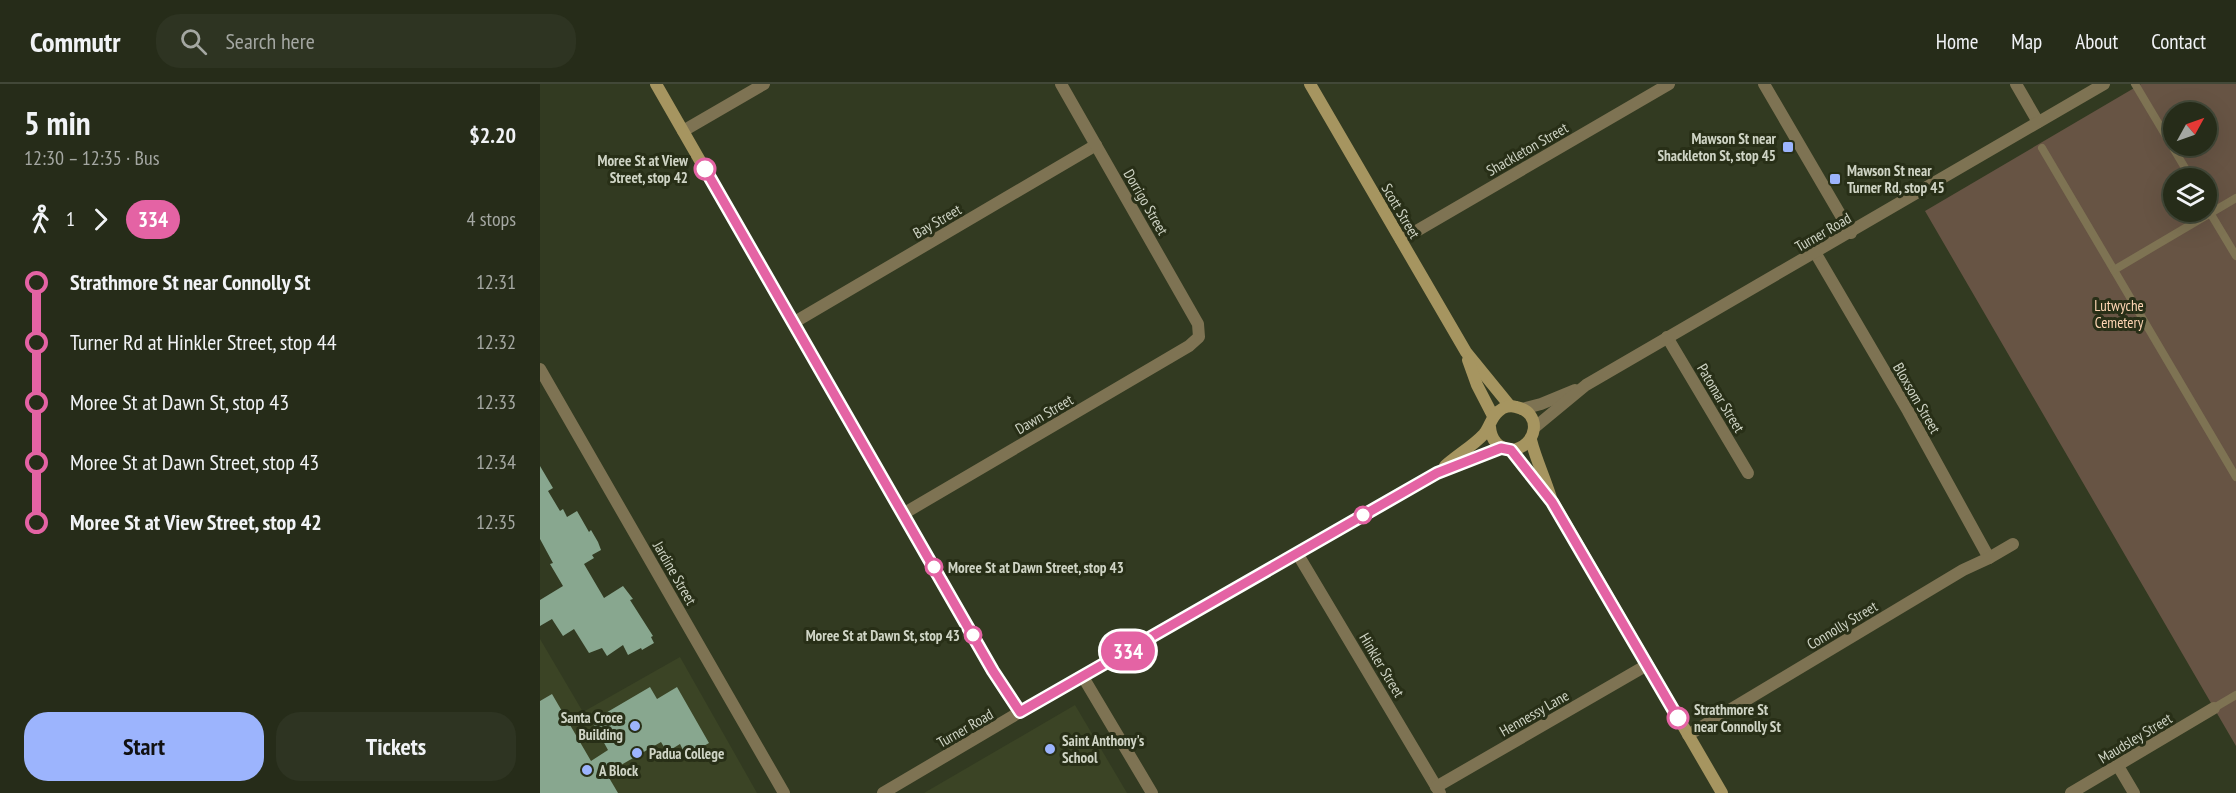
<!DOCTYPE html>
<html lang="en">
<head>
<meta charset="utf-8">
<style>
	body { margin:0; font-family:"PT Sans Narrow",sans-serif; background:#2e3422; color:#f1f3f6; height:100vh; display:flex; flex-direction:column; font-size:22px; white-space:nowrap }
	* { box-sizing:border-box; margin:0 }
	p { font-size:20px; color:#a4a7a2 }
	.icon { flex:none; width:33px; height:33px; fill:none; stroke:currentColor; stroke-width:2; stroke-linecap:round; stroke-linejoin:round }
	.map { position:relative; flex:1; overflow:hidden }
	.drawer { display:flex; flex-direction:column; background:#262c19; width:540px }
	.drawer>* { flex:none }
	.badge { padding:0 12px; border-radius:20px; font-size:21px; line-height:39px }
	.needle { width:39px; rotate:50deg }
	.tools { position:absolute; left:1623px; top:18px; display:grid; gap:12px }
	.tools a { display:grid; place-items:center; width:54px; height:54px; border-radius:50%; background:#262c19; box-shadow:0 6px 24px #0002,0 0 0 2px #424838; font-size:30px }
	.map>.badge { position:absolute; translate:-50% -50%; box-shadow:0 0 0 3px #fff }
	.legs { display:flex; align-items:center; gap:9px; height:66px; padding:0 24px; font-size:20px }
	.legs p { margin-inline-start:auto }
	.headline { display:flex; align-items:center; justify-content:space-between; height:102px; padding:0 24px }
	h1 { font-size:33px; font-weight:700; line-height:45px }
	.action { display:flex; gap:12px; margin-top:auto; padding:12px 24px }
	.action a { flex:1; height:69px; border-radius:24px; background:#9cb4fd; color:#111; font-size:24px; font-weight:700; line-height:69px; text-align:center }
	.action a+a { background:#2e3422; color:#f1f3f6 }
	ul { padding:0 24px; list-style:none }
	li { display:flex; align-items:center; gap:21px; height:60px; font-size:22px }
	li i { display:grid; place-items:center; width:9px; height:100%; margin:0 8px; background:currentColor }
	li i::after { content:''; width:15px; height:15px; margin:-8px; border:4px solid; border-radius:50%; background:#262c19 }
	li p { margin-inline-start:auto }
	li:first-child i { background:linear-gradient(#0000 50%,currentColor 0) }
	li:last-child i { background:linear-gradient(currentColor 50%,#0000 0) }
	header { display:flex; align-items:center; gap:36px; box-sizing:border-box; height:84px; padding:0 30px; background:#262c19; border-bottom:2px solid #424838 }
	header strong { font-size:28px }
	nav { display:flex; gap:33px; margin-inline-start:auto; font-size:21px }
	.search { width:420px; height:54px; background:#2e3422; display:flex; align-items:center; gap:15px; box-sizing:border-box; padding:0 21px; border-radius:24px; color:#a4a7a2; font-size:22px }
	main { display:flex; flex:1; min-height:0 }
	.map>svg:first-child { display:block }
	.built { fill:#3b4425 }
	.green { fill:#675444; fill-rule:evenodd }
	.building { fill:#88a78f }
	.lines { fill:none; stroke-linecap:round; stroke-linejoin:round }
	.lane { stroke:#7e7353; stroke-width:8 }
	.street { stroke:#7e7353; stroke-width:12 }
	.secondary { stroke:#a69560; stroke-width:12 }
	.line-1-casing { stroke:#fff; stroke-width:14 }
	.line-1 { stroke:#e463a4; stroke-width:9 }
	.poi-dot { fill:#9cb4fd; stroke:#282f17; stroke-width:2 }
	.stop-1-dot { fill:#fff; stroke:#e463a4; stroke-width:3 }
	.labels { text-anchor:middle; dominant-baseline:central; stroke-width:6; stroke-linejoin:round; paint-order:stroke }
	.poi-label { font-size:15px; font-weight:bold; fill:#cfd4c5; stroke:#282f17; text-anchor:start }
	.street-label { font-size:15px; fill:#cfd4c5; stroke:#282f17 }
	.stop-label { font-size:15px; font-weight:bold; fill:#cfd4c5; stroke:#282f17; text-anchor:end }
	.park-label { font-size:15px; fill:#fdd5b3; stroke:#282f17 }
</style>
</head>
<body>
<header>
<strong>Commutr</strong>
<div class="search"><svg class="icon" aria-label="search" viewBox="0 0 24 24"><circle cx="10" cy="10" r="6"/><path d="M15 15l6 6"/></svg>Search here</div>
<nav><a>Home</a><a>Map</a><a>About</a><a>Contact</a></nav>
</header>
<main>
<section class="drawer">
<div class="headline"><div><h1>5 min</h1><p>12:30 – 12:35 · Bus</p></div><b>$2.20</b></div>
<div class="legs"><svg class="icon" aria-label="walk" viewBox="0 0 24 24"><circle cx="13" cy="4" r="2"/><path d="M13 8l-2 6 4 7M11 14l-3 7M7 12l3-4h3l4 4"/></svg>1<svg class="icon" aria-label="forward" viewBox="0 0 24 24"><path d="M9 5l7 7-7 7"/></svg><b class="badge" style="background:#e463a4;color:#fff">334</b><p>4 stops</p></div>
<ul>
<li><i style="color:#e463a4"></i><b>Strathmore St near Connolly St</b><p>12:31</p></li>
<li><i style="color:#e463a4"></i><span>Turner Rd at Hinkler Street, stop 44</span><p>12:32</p></li>
<li><i style="color:#e463a4"></i><span>Moree St at Dawn St, stop 43</span><p>12:33</p></li>
<li><i style="color:#e463a4"></i><span>Moree St at Dawn Street, stop 43</span><p>12:34</p></li>
<li><i style="color:#e463a4"></i><b>Moree St at View Street, stop 42</b><p>12:35</p></li>
</ul>
<div class="action"><a>Start</a><a>Tickets</a></div>
</section>
<div class="map">
<svg width="1696" height="709" viewBox="0 0 1696 709">
	<rect width="100%" height="100%" fill="#323a21"/>
	<g class="built">
		<path d="M0,555L43,628L140,573L217,709H0Z"/>
		<path d="M535,621L587,709H384Z"/>
	</g>
	<path class="green" d="M1601,0H1696V662L1385,127ZM1634,28H1666V62H1634ZM1634,94H1666V128H1634Z"/>
	<g class="building">
		<path d="M0,382L13,404L8,407L20,427L23,425L27,433L37,427L49,448L51,446L58,458L61,466L52,471L54,474L44,480L64,514L83,502L93,515L90,516L113,552L111,553L114,559L102,566L101,564L88,571L83,561L67,572L62,564L49,569L34,545L23,552L12,535L0,542V516L23,502L10,480L13,479L0,455Z"/>
		<path d="M110,603L117,615L137,603L169,659L146,672L140,660L127,668L121,658L81,681L83,684L68,692L78,709H0V617L12,610L51,677L68,666L52,637Z"/>
	</g>
	<g class="lines">
		<g class="lane">
			<path d="M1595,0L1651,94"/>
			<path d="M1502,64L1696,393"/>
			<path d="M1666,122L1696,172"/>
			<path d="M1574,186L1696,114"/>
			<path d="M1674,624L1696,611"/>
		</g>
		<g class="street">
			<path d="M1224,0L1311,149"/>
			<path d="M1476,0L1498,38"/>
			<path d="M143,47L224,0"/>
			<path d="M861,156L1129,0"/>
			<path d="M1276,170L1368,327L1449,474"/>
			<path d="M253,239L556,61"/>
			<path d="M1127,253L1208,389"/>
			<path d="M0,285L244,709"/>
			<path d="M982,325L1001,320L1035,306"/>
			<path d="M994,344L1046,301L1564,0"/>
			<path d="M363,430L649,262L659,253L658,240L521,0"/>
			<path d="M757,469L900,709"/>
			<path d="M543,593L612,709"/>
			<path d="M1148,651L1423,486L1449,474L1473,460"/>
			<path d="M1578,682L1594,709"/>
			<path d="M896,703L1107,581"/>
			<path d="M343,709L480,628"/>
			<path d="M1531,709L1674,624"/>
		</g>
		<g class="secondary">
			<path d="M116,0L453,587L480,628L897,389L961,364"/>
			<path d="M770,0L926,268L970,322"/>
			<path d="M928,276L937,301L953,332"/>
			<path d="M991,356C996,376 1005,394 1011,414"/>
			<path d="M971,366L1013,418L1182,709"/>
			<path d="M905,382C917,371 933,362 944,350C950,343 951,333 959,327C963,323 970,321 976,323C1003,328 998,363 971,366C958,364 951,356 950,343"/>
		</g>
	</g>
	<g class="lines">
		<g class="line-1-casing">
			<path id="line-1" d="M165,85L453,587L480,628L897,389L961,364L971,366L1012,418L1138,634"/>
		</g>
		<use href="#line-1" class="line-1"/>
	</g>
	<g class="poi-dot">
		<rect x="1242" y="57" width="12" height="12" rx="3"/>
		<rect x="1289" y="89" width="12" height="12" rx="3"/>
		<circle cx="95" cy="642" r="6"/>
		<circle cx="510" cy="665" r="6"/>
		<circle cx="97" cy="669" r="6"/>
		<circle cx="47" cy="686" r="6"/>
	</g>
	<g class="stop-1-dot">
		<circle cx="165" cy="85" r="10"/>
		<circle cx="823" cy="431" r="8"/>
		<circle cx="394" cy="483" r="8"/>
		<circle cx="433" cy="551" r="8"/>
		<circle cx="1138" cy="634" r="10"/>
	</g>
	<g class="labels">
		<g class="poi-label">
			<text x="1236" y="54" text-anchor="end">Mawson St near<tspan x="1236" dy="17">Shackleton St, stop 45</tspan></text>
			<text x="1307" y="86">Mawson St near<tspan x="1307" dy="17">Turner Rd, stop 45</tspan></text>
			<text x="83" y="633" text-anchor="end">Santa Croce<tspan x="83" dy="17">Building</tspan></text>
			<text x="522" y="656">Saint Anthony's<tspan x="522" dy="17">School</tspan></text>
			<text x="109" y="669">Padua College</text>
			<text x="59" y="686">A Block</text>
		</g>
		<g class="street-label">
			<text transform="translate(987 65) rotate(-30)">Shackleton Street</text>
			<text transform="translate(606 118) rotate(60)">Dorrigo Street</text>
			<text transform="translate(861 127) rotate(60)">Scott Street</text>
			<text transform="translate(397 137) rotate(-30)">Bay Street</text>
			<text transform="translate(1283 148) rotate(-30)">Turner Road</text>
			<text transform="translate(1181 314) rotate(59)">Patomar Street</text>
			<text transform="translate(1377 314) rotate(60)">Bloxsom Street</text>
			<text transform="translate(504 330) rotate(-30)">Dawn Street</text>
			<text transform="translate(135 489) rotate(60)">Jardine Street</text>
			<text transform="translate(1302 541) rotate(-31)">Connolly Street</text>
			<text transform="translate(842 581) rotate(59)">Hinkler Street</text>
			<text transform="translate(994 629) rotate(-30)">Hennessy Lane</text>
			<text transform="translate(425 644) rotate(-30)">Turner Road</text>
			<text transform="translate(1595 654) rotate(-31)">Maudsley Street</text>
		</g>
		<g class="stop-label">
			<text x="148" y="76">Moree St at View<tspan x="148" dy="17">Street, stop 42</tspan></text>
			<text x="408" y="483" text-anchor="start">Moree St at Dawn Street, stop 43</text>
			<text x="420" y="551">Moree St at Dawn St, stop 43</text>
			<text x="1154" y="625" text-anchor="start">Strathmore St<tspan x="1154" dy="17">near Connolly St</tspan></text>
		</g>
		<g class="park-label">
			<text x="1579" y="221">Lutwyche<tspan x="1579" dy="17">Cemetery</tspan></text>
		</g>
	</g>
</svg>
<div class="tools">
<a><svg class="needle" viewBox="-14 -14 28 28"><path d="M0-13l5 13h-10z" fill="#e53935"/><path d="M0 13l5-13h-10z" fill="#a4a7a2"/></svg></a>
<a><svg class="icon" aria-label="layers" viewBox="0 0 24 24"><path d="M12 4l9 5-9 5-9-5zM3 14l9 5 9-5"/></svg></a>
</div>
<b class="badge" style="left:588px;top:567px;background:#e463a4;color:#fff">334</b>
</div>
</main>
</body>
</html>
